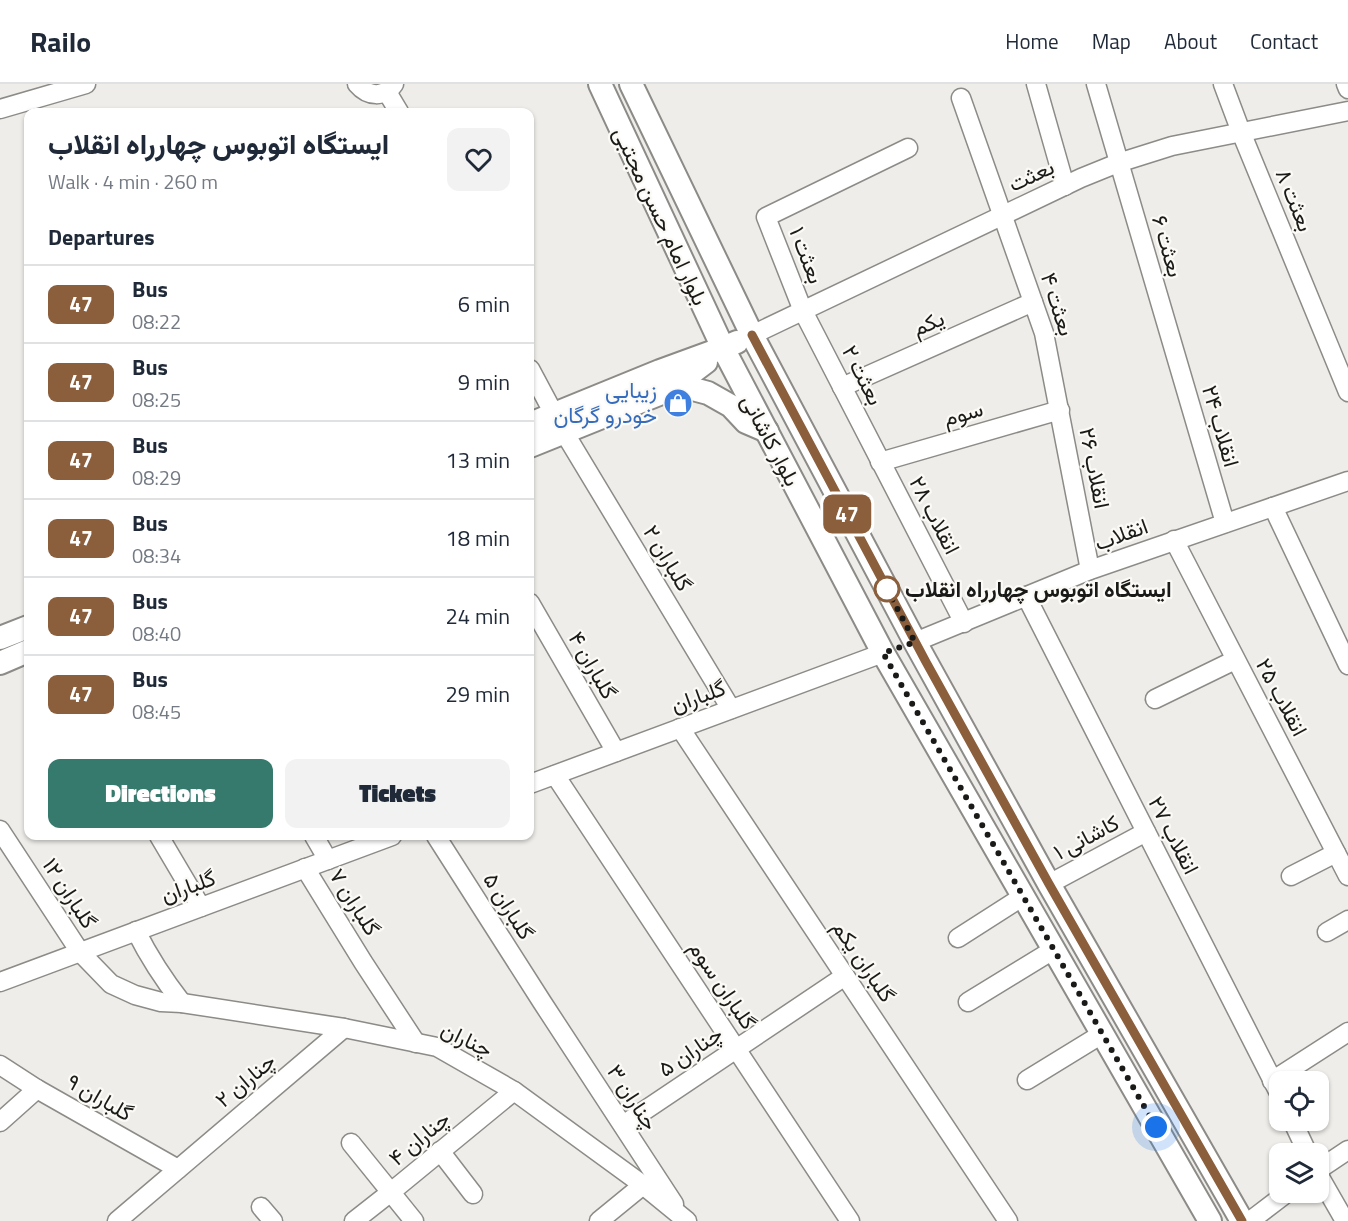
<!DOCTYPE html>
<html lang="en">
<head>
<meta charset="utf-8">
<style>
	body { margin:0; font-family:"Titillium Web",Vazirmatn,sans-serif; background:#f2f2f3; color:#1f2937; height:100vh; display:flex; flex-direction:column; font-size:22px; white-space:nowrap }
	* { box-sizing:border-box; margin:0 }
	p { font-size:20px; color:#747a83 }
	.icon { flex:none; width:33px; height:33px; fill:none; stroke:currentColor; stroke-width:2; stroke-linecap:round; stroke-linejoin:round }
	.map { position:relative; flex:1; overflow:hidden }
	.side { position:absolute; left:24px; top:24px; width:510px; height:732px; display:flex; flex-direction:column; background:#fff; border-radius:12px; box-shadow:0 2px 4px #0004 }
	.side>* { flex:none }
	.badge { padding:0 12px; border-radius:9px; font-size:21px; line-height:39px }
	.fabs { position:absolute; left:1269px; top:987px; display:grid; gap:12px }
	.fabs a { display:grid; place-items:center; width:60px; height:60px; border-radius:12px; background:#fff; box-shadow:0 2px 4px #0004; font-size:30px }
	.you { position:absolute; width:30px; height:30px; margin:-15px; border:4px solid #fff; border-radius:50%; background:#1a73e8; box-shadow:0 0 0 9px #1a73e833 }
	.map>.badge { position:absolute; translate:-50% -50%; box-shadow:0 0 0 3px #fff }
	h2 { padding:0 24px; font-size:22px; line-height:54px }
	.round { display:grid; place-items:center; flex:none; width:63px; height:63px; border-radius:12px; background:#f2f2f3 }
	.head { display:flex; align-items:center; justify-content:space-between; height:102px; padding:0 24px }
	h1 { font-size:28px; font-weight:800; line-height:45px }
	.action { display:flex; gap:12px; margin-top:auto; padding:12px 24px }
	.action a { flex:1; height:69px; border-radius:12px; background:#367a6d; color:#fff; font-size:24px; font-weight:800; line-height:69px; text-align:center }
	.action a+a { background:#f2f2f3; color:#1f2937 }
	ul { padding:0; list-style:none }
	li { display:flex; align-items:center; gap:18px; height:78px; padding:0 24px; border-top:2px solid #e0e1e3 }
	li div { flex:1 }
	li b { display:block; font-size:22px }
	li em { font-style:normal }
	li .badge { min-width:66px; font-weight:700; text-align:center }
	header { display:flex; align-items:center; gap:36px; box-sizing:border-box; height:84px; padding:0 30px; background:#fff; border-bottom:2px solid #e0e1e3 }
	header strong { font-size:28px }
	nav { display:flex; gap:33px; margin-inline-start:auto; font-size:21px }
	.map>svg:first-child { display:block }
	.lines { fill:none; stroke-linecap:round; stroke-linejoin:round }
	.minor-casing { stroke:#8c8b87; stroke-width:21 }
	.major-casing { stroke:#8c8b87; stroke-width:26 }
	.minor { stroke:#fff; stroke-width:18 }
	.major { stroke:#fff; stroke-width:22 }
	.line-casing { stroke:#fff; stroke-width:14 }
	.line { stroke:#8b5e3c; stroke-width:9 }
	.walk { stroke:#1a1a18; stroke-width:6; stroke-dasharray:0 10.8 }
	.stop-dot { fill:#fff; stroke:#8b5e3c; stroke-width:3 }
	.labels { text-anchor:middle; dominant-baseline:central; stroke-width:4.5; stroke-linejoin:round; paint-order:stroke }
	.street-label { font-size:22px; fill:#1a1a18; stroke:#fbfaf6 }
	.shop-label { font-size:22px; fill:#366cbe; stroke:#fbfaf6; text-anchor:end }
	.stop-label { font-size:22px; font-weight:bold; fill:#1a1a18; stroke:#fbfaf6; text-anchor:start }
</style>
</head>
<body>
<header>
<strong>Railo</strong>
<nav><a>Home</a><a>Map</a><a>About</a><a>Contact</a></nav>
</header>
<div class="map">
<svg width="1348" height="1137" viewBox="0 0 1348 1137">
	<rect width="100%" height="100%" fill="#eeede9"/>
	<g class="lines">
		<g class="minor-casing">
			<g id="minor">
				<path d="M357,0C368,13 384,14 394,0"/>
				<path d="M1036,0L1065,102"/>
				<path d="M1096,0L1225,439"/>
				<path d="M1223,0L1241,48L1348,308"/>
				<path d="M1346,0L1348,5"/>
				<path d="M387,8L399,28"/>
				<path d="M961,14L1044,249L1090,486"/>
				<path d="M0,25L86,0"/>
				<path d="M908,64L766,133L803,227L964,539"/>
				<path d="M752,251L1081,94L1118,79L1172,62L1348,27"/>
				<path d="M530,285L554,330"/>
				<path d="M842,303L1033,218"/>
				<path d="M564,348L731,625"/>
				<path d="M880,378L1060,326"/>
				<path d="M1273,423L1348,581"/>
				<path d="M1174,456L1348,792"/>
				<path d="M1026,512L1280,1011"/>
				<path d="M530,519L616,668"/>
				<path d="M915,558L1090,486L1348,397"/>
				<path d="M1155,615L1235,576"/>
				<path d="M680,644L1008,1137"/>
				<path d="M555,691L850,1137"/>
				<path d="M530,700L883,569"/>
				<path d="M0,746L80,868L111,900L135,911L161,918L182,919L344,944L437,963L514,1007L643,1101L687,1137"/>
				<path d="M159,752L201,823"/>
				<path d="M314,752L328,776"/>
				<path d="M436,752L542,918L674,1120"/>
				<path d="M305,784L363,878L416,959"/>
				<path d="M1291,792L1336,769"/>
				<path d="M1049,800L1146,748"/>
				<path d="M136,847C149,873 164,896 182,919"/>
				<path d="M1327,848L1348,836"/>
				<path d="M958,854L1022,813"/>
				<path d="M0,898L392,752"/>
				<path d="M968,918L1053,866"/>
				<path d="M0,981L37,1005L178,1085"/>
				<path d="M1027,996L1102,950"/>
				<path d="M1272,997L1348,948"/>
				<path d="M1292,1036L1308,1070"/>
				<path d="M0,1038L37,1005"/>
				<path d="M623,1041L845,892"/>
				<path d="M351,1059L414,1137"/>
				<path d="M440,1067L473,1110"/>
				<path d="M1318,1086L1348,1066"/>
				<path d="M1318,1090L1345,1137"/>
				<path d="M261,1123L273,1137"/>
				<path d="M117,1137L344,944"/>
				<path d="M354,1137L391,1108L514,1007"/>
				<path d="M599,1137L643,1101"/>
				<path d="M1250,1137L1288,1108"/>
			</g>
		</g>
		<g class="major-casing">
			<g id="major">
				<path d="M600,0L723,264L883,569L1210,1137"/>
				<path d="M631,0L752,251L915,558L1049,800L1242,1137"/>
				<path d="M669,306L693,305L708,309L731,322L746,338L767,347"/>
				<path d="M530,340L660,287L723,264L737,258"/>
				<path d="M530,362L669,306L706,278"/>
				<path d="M0,554L28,543"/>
				<path d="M0,579L28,567"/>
			</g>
		</g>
		<use href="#minor" class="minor"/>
		<use href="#major" class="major"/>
	</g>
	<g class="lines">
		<g class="line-casing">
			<path id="line" d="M752,251L926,578L1049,800L1242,1137"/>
		</g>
		<use href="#line" class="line"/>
		<path class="walk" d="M887,505L882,496L915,558L883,569L1156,1043"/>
	</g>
	<defs>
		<g id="shop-disc" transform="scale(1.5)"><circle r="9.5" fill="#3f7fe0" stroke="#fbfaf6"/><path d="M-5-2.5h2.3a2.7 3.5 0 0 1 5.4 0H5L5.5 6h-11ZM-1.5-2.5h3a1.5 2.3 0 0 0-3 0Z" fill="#fff"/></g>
	</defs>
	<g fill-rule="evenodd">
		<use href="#shop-disc" x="678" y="319"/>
	</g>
	<circle class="stop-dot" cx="887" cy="505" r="12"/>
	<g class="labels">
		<g class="street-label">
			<text transform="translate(1031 91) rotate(-25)">بعثت</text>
			<text transform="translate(1295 116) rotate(68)">۸ بعثت</text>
			<text transform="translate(661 132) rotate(65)">بلوار امام حسن مجتبی</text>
			<text transform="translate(1168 162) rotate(74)">۶ بعثت</text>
			<text transform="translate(807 171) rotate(69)">۱ بعثت</text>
			<text transform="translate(1058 220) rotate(72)">۴ بعثت</text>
			<text transform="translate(928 239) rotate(-24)">یکم</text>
			<text transform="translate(863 291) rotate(63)">۲ بعثت</text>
			<text transform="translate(963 329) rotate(-16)">سوم</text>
			<text transform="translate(1221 342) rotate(74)">انقلاب ۲۴</text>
			<text transform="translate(771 356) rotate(62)">بلوار کاشانی</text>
			<text transform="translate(1095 384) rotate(79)">انقلاب ۲۶</text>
			<text transform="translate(935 431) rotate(63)">۲۸ انقلاب</text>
			<text transform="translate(1121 450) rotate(-20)">انقلاب</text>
			<text transform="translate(668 474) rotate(59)">گلباران ۲</text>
			<text transform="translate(593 581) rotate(60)">گلباران ۴</text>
			<text transform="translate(698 612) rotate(-20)">گلباران</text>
			<text transform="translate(1282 613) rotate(62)">انقلاب ۲۵</text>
			<text transform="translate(1174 751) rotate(63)">انقلاب ۲۷</text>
			<text transform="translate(1086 753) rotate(-28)">۱ کاشانی</text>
			<text transform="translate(188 802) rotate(-20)">گلباران</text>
			<text transform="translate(70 809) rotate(57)">گلباران ۱۲</text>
			<text transform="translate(355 818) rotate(58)">۷ گلباران</text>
			<text transform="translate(509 822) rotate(58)">گلباران ۵</text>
			<text transform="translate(864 877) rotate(56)">گلباران یکم</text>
			<text transform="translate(723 901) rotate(56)">گلباران سوم</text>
			<text transform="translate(467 955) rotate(26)">چناران</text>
			<text transform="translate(690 967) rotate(-34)">۵ چناران</text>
			<text transform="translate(245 996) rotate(-40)">۲ چناران</text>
			<text transform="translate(100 1013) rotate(30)">۹ گلباران</text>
			<text transform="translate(633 1013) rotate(57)">چناران ۳</text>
			<text transform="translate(419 1054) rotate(-40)">۴ چناران</text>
		</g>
		<g class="shop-label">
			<text x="657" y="306">زیبایی<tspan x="657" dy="25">خودرو گرگان</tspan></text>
		</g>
		<g class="stop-label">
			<text x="905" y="505">ایستگاه اتوبوس چهارراه انقلاب</text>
		</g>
	</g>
</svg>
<div class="fabs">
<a><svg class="icon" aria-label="locate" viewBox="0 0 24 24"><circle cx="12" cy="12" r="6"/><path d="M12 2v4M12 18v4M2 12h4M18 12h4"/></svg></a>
<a><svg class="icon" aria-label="layers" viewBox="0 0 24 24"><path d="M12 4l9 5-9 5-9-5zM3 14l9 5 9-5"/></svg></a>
</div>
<div class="you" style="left:1156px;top:1043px"></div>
<b class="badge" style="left:847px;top:430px;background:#8b5e3c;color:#fff">47</b>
<section class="side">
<div class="head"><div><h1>ایستگاه اتوبوس چهارراه انقلاب</h1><p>Walk · 4 min · 260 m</p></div><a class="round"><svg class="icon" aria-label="heart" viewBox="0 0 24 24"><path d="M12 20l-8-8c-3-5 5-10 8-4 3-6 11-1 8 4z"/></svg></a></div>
<h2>Departures</h2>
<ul>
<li><span class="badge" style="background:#8b5e3c;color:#fff">47</span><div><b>Bus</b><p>08:22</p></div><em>6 min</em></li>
<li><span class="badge" style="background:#8b5e3c;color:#fff">47</span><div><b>Bus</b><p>08:25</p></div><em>9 min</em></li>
<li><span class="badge" style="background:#8b5e3c;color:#fff">47</span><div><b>Bus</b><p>08:29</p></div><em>13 min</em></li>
<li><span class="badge" style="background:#8b5e3c;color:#fff">47</span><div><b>Bus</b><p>08:34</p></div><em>18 min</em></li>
<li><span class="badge" style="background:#8b5e3c;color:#fff">47</span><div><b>Bus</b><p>08:40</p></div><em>24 min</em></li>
<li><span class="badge" style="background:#8b5e3c;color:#fff">47</span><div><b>Bus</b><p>08:45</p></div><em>29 min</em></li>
</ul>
<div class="action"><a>Directions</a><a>Tickets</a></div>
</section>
</div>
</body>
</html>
